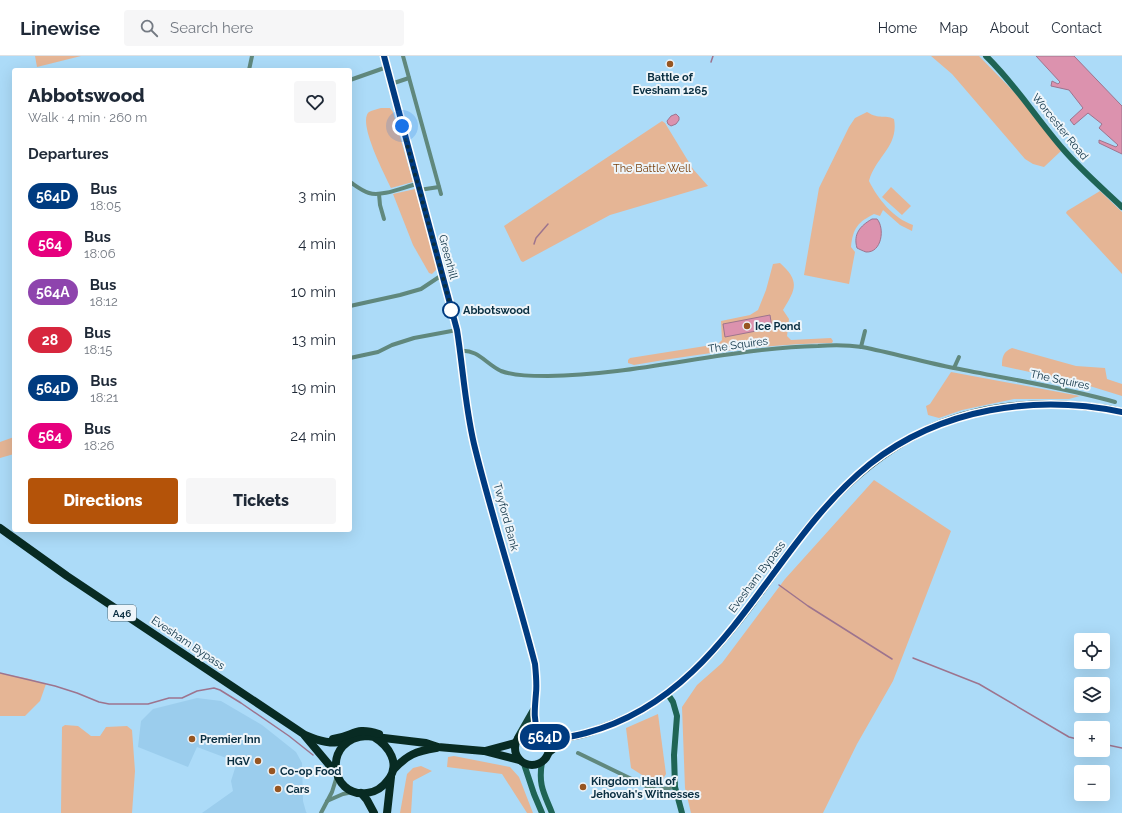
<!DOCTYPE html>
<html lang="en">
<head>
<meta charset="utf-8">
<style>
	body { margin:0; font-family:Raleway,sans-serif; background:#f6f6f7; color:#1f2937; height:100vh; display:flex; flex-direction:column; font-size:15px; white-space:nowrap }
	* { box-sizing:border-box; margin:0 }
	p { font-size:13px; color:#747a83 }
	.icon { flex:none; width:22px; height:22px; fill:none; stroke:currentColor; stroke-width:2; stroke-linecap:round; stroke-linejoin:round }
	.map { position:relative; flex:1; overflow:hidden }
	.side { position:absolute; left:12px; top:12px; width:340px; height:464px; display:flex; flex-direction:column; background:#fff; border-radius:4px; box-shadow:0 4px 16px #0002 }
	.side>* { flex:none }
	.badge { padding:0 8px; border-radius:13px; font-size:14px; line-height:26px }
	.fabs { position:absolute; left:1074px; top:577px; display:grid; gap:8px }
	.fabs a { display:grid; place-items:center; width:36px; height:36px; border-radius:4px; background:#fff; box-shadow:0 4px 16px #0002; font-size:20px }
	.you { position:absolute; width:20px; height:20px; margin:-10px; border:3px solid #fff; border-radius:50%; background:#1a73e8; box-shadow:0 0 0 6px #1a73e833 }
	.map>.badge { position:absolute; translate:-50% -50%; box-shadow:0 0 0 2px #fff }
	h2 { padding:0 16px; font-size:15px; line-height:36px }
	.round { display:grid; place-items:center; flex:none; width:42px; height:42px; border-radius:4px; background:#f6f6f7 }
	.head { display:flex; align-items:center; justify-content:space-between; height:68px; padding:0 16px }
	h1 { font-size:19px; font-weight:800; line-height:30px }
	.primary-button { display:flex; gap:8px; margin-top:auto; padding:8px 16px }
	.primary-button a { flex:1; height:46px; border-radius:4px; background:#b45309; color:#fff; font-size:16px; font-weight:800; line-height:46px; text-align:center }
	.primary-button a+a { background:#f6f6f7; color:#1f2937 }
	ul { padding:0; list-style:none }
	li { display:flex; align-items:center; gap:12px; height:48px; padding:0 16px }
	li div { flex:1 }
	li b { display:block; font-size:15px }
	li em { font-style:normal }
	li .badge { min-width:44px; font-weight:700; text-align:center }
	header { display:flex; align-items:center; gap:24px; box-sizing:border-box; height:56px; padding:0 20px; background:#fff; border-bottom:1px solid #e0e1e3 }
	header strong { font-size:19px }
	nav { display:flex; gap:22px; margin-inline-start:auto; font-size:14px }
	.search { width:280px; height:36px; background:#f6f6f7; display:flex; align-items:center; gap:10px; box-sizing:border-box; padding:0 14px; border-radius:4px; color:#747a83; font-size:15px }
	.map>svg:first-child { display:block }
	.built { fill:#9bcded }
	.green { fill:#e5b595 }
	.water { fill:#dc92ae; stroke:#9d748e }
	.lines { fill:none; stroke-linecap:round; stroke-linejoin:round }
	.stream { stroke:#9d748e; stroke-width:1.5 }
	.street { stroke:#60887d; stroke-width:4 }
	.secondary { stroke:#1f6455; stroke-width:6 }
	.primary { stroke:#15443a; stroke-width:7 }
	.highway { stroke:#082b23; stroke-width:8 }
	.line-casing { stroke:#fff; stroke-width:9 }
	.line { stroke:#003b80; stroke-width:6 }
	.walk { stroke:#0a2f42; stroke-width:4; stroke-dasharray:0 7.2 }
	.poi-dot { fill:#975622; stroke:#eef5fa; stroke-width:1.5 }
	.stop-dot { fill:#fff; stroke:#003b80; stroke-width:2 }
	.labels { text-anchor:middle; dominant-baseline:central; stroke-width:4; stroke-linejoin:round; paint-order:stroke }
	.shield { fill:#eef5fa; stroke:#4e6a79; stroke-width:1 }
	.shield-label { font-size:10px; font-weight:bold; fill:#0a2f42 }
	.poi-label { font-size:11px; font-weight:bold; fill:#0a2f42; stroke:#eef5fa; text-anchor:start }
	.street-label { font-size:11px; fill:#0a2f42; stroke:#eef5fa }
	.park-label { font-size:11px; fill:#783f0b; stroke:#eef5fa }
	.stop-label { font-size:11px; font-weight:bold; fill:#0a2f42; stroke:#eef5fa; text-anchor:start }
</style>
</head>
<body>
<header>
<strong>Linewise</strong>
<div class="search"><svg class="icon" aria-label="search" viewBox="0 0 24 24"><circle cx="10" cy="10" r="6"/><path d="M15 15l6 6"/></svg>Search here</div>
<nav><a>Home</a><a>Map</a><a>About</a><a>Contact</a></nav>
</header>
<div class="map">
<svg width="1122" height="757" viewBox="0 0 1122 757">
	<rect width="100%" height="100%" fill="#acdbf8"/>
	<path class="built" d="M197,642L221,645L262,669L296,696L302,707L303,745L306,756L307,757H202L233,735L231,725L237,706L197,691L188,711L138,691L141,665L153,653Z"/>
	<g class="green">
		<path d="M35,0H81L37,11Z"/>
		<path d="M931,0H979L1017,39L1061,95L1044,111L1033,108L1025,103L952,18Z"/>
		<path d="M381,52H390L393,56L413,126L391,132C385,119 357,66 369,56C372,54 378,53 381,52Z"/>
		<path d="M867,56C880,64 884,58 894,63C899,91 876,100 869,125C878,143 893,162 913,169L912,175L900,169L883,154L880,160L874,158C858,166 853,172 851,191L855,196L849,228L804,219L819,132L849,71L855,62Z"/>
		<path d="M662,65L665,67L693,113L708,130L610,159L523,206L521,205L504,170Z"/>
		<path d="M891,131L911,150L902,159L882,141Z"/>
		<path d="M415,133L436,209V214L432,218L429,217L413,189L393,138Z"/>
		<path d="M1100,135L1122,156V218L1066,157L1067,155Z"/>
		<path d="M780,207C800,225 796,233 783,254L789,263L787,280L791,284L831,282L833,285L832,287C765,288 700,298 634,309L628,307V304L630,302L718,288L722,284L721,265L750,259L758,254L766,234L773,208Z"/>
		<path d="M1012,292L1076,310L1105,312L1107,323L1122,328V340L1080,327L1002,310C1002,301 1003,296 1012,292Z"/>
		<path d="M951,316L1080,340L1069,343H1014L962,354L939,362L928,359L926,350L930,348Z"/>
		<path d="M14,381V398L0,402V386Z"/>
		<path d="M874,424L951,475L893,625L857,688L823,757H691L685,732L682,651L697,629L722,607L785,523Z"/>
		<path d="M0,617L30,623L46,628L40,645L25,660H0Z"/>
		<path d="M658,658L666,718L663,723L650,724L631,712L626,672Z"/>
		<path d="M65,669L78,670L91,680H100L106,671L127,670L132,674L135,715L132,757H61L62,671Z"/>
		<path d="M454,700L510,711L519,721L533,757H527L502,718L447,711L448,701Z"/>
		<path d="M421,710L432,715L413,725L411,757H400L407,718L413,712Z"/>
	</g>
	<g class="water">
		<path d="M1036,0H1074L1120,48L1122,50V98L1099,87V84L1116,91L1118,89L1099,72L1102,68L1088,57L1074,69L1070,64L1083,52L1069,34L1051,30L1052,25L1058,28L1060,26Z"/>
		<path d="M676,58L679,61V64L676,68L671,70L668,68L667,65L671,60Z"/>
		<path d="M872,163H877C885,172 882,197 866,196C863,195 859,193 857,192C853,178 860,170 872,163Z"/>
		<path d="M770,259L772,272L725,281L723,268Z"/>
	</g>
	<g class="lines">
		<g class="stream">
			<path d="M711,6L713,0"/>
			<path d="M534,188L536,182L548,168"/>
			<path d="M779,529L808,550L892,603"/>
			<path d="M913,602L979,628L1069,681L1081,684"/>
			<path d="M0,617L55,630L77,637L99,646L109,648H148L169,642H182L197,635L214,632L220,634L241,647L289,680L313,699"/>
			<path d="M1103,688L1122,692"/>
		</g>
		<g class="street">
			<path d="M403,0L441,138"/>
			<path d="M249,14L252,0"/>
			<path d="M350,24L387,11"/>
			<path d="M391,28L409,22"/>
			<path d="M350,126C356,130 362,135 369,137C382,141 404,131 417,128"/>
			<path d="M419,134L439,131"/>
			<path d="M379,138L380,149L384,163"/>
			<path d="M350,250L400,239L421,233L442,219"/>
			<path d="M861,291L865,275"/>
			<path d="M460,295C478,293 486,308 501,315C515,320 533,320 548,320C639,319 727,292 818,290C833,289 848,289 862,291C893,297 923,306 954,312C1008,323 1062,331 1115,346"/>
			<path d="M350,302L378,296L392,289L414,282L457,274"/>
			<path d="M954,312L959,301"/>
			<path d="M578,697L648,731L657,734L675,731"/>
			<path d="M327,745L343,738L353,736"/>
			<path d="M321,757L332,736L337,720"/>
		</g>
		<g class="secondary">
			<path d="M986,0C1015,28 1036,62 1063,93C1081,114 1102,132 1122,151"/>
			<path d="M667,637L673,646L677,660L674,699L675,731L682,757"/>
			<path d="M542,706C538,729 544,737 552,757"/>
			<path d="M524,708L534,738L542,757"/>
		</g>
		<g class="primary">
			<path d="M384,0L457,274C463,312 465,350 474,388C492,462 516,534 535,608C536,618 537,628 536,638C535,651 533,663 538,676"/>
			<path d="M518,681L534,653"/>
		</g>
		<g class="highway">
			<path d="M0,472L67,520L305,679C319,685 332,689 347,685"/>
			<circle cx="532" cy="692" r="17"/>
			<path d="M305,680L336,717"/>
			<path d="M374,681C389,690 401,708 388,724C383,731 376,736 367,737C329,742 322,682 367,680L426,687L438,691L484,695L519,704"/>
			<path d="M544,681C552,681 561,682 569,681C581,679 595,675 607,670C668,649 715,597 753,546C774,518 794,488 817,461C845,428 879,398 918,378C979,346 1055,342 1122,356"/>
			<path d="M333,683C355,680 354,670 379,678"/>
			<path d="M485,695L515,687"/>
			<path d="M549,696L568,681"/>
			<path d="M393,714C407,699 416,695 436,692"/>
			<path d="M361,737L367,744L374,757"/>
			<path d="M387,757L391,721"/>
		</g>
	</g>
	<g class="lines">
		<g class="line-casing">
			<path id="line" d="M384,0L457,274C463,312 465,350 474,388C492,462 516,534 535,608C536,618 537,628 536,637C535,651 533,663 538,676C552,685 571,681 586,677C726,640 767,491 870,408C941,352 1035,338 1122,356"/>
		</g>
		<use href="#line" class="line"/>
		<path class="walk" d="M402,70L453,259L451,254"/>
	</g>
	<g class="poi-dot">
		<circle cx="670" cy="8" r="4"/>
		<circle cx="747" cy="270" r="4"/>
		<circle cx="192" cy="683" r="4"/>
		<circle cx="258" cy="705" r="4"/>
		<circle cx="272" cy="715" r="4"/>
		<circle cx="583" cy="731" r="4"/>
		<circle cx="278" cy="733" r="4"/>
	</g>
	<circle class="stop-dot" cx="451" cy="254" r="8"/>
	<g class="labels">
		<rect class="shield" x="108" y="549" width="28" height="16" rx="3"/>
		<g class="shield-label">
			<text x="122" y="557">A46</text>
		</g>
		<g class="poi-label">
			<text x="670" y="21" text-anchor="middle">Battle of<tspan x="670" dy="13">Evesham 1265</tspan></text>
			<text x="755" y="270">Ice Pond</text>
			<text x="200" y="683">Premier Inn</text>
			<text x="250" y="705" text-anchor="end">HGV</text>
			<text x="280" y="715">Co-op Food</text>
			<text x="591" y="725">Kingdom Hall of<tspan x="591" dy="13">Jehovah's Witnesses</tspan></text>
			<text x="286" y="733">Cars</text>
		</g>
		<g class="street-label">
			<text transform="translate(1060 71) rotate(51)">Worcester Road</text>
			<text transform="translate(448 201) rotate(75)">Greenhill</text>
			<text transform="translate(738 289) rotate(-8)">The Squires</text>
			<text transform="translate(1060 324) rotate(12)">The Squires</text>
			<text transform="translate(506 461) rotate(75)">Twyford Bank</text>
			<text transform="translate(757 521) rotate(-53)">Evesham Bypass</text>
			<text transform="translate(188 587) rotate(34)">Evesham Bypass</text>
		</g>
		<g class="park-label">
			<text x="652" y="112">The Battle Well</text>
		</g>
		<g class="stop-label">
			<text x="463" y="254">Abbotswood</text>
		</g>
	</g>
</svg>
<div class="fabs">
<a><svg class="icon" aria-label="locate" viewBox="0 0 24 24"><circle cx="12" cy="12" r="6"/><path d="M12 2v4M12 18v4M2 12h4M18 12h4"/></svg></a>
<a><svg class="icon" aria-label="layers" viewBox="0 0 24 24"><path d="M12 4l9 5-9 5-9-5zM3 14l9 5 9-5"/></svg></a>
<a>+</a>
<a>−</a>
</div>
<div class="you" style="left:402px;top:70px"></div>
<b class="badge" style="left:545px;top:681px;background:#003b80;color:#fff">564D</b>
<section class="side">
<div class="head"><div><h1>Abbotswood</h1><p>Walk · 4 min · 260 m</p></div><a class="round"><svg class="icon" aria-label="heart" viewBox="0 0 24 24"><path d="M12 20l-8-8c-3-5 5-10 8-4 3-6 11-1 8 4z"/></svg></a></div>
<h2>Departures</h2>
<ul>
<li><span class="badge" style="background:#003b80;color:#fff">564D</span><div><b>Bus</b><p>18:05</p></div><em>3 min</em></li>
<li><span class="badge" style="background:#e6007e;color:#fff">564</span><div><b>Bus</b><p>18:06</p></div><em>4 min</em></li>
<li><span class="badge" style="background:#8e44ad;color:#fff">564A</span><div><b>Bus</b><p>18:12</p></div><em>10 min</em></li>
<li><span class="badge" style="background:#d7263d;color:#fff">28</span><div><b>Bus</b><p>18:15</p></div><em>13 min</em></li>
<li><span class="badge" style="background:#003b80;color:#fff">564D</span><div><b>Bus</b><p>18:21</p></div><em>19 min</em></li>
<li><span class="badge" style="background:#e6007e;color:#fff">564</span><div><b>Bus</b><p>18:26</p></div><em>24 min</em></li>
</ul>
<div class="primary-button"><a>Directions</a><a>Tickets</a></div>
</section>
</div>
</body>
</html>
